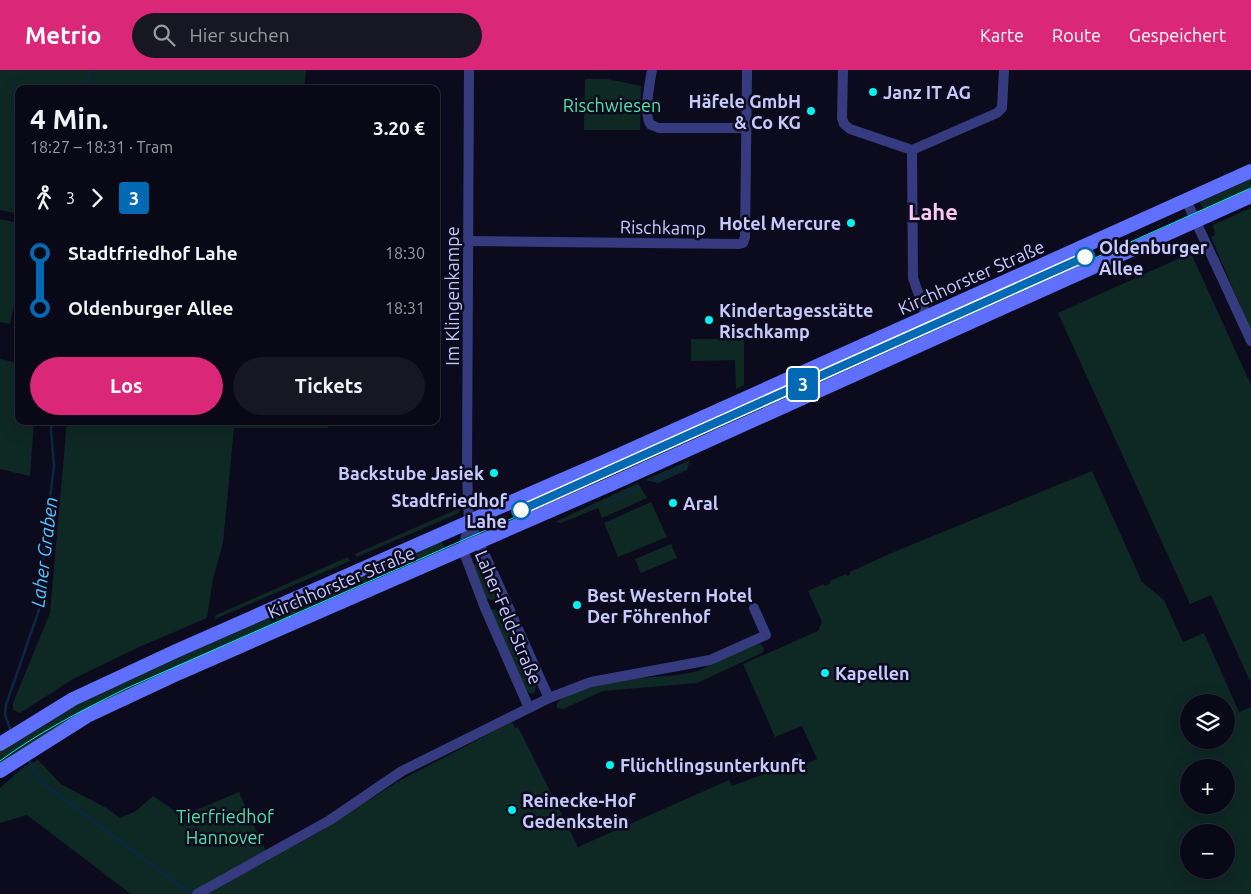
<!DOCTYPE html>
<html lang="de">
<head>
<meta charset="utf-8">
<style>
	body { margin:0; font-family:Ubuntu,sans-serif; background:#171623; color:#f1f3f6; height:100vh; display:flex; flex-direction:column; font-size:19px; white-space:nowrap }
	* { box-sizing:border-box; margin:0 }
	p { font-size:16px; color:#999aa1 }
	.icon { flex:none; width:28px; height:28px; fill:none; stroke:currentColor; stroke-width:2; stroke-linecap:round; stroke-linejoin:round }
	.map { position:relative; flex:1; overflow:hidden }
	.side { position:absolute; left:15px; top:15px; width:425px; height:340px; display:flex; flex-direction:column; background:#090816; border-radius:10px; box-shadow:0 5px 20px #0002,0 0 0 1px #292935 }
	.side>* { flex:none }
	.badge { padding:0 10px; border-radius:4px; font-size:18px; line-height:32px }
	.fabs { position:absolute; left:1180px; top:624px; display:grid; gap:10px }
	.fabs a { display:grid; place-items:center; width:55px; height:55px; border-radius:50%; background:#090816; box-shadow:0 5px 20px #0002,0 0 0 1px #292935; font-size:25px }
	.map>.badge { position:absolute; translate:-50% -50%; box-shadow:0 0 0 2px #fff }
	.legs { display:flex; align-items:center; gap:8px; height:55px; padding:0 15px; font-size:16px }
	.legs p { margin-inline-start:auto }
	.head { display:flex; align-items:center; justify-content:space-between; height:85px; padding:0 15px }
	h1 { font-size:28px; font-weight:700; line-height:38px }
	.button { display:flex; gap:10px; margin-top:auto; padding:10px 15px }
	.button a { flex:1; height:58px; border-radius:30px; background:#db2777; color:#fff; font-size:20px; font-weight:700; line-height:58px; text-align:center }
	.button a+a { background:#171623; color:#f1f3f6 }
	ul { padding:0 15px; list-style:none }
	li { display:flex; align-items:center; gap:18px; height:55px; font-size:19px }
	li i { display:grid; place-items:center; width:8px; height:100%; margin:0 6px; background:currentColor }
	li i::after { content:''; width:12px; height:12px; margin:-6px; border:4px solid; border-radius:50%; background:#090816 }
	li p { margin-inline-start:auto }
	li:first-child i { background:linear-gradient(#0000 50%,currentColor 0) }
	li:last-child i { background:linear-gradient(currentColor 50%,#0000 0) }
	header { display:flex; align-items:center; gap:30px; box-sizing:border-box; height:70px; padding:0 25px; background:#db2777; color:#fff }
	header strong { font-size:24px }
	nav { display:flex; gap:28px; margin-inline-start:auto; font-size:18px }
	.search { width:350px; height:45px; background:#171623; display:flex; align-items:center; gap:12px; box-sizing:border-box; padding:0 18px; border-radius:28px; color:#999aa1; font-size:19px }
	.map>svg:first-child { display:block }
	.green { fill:#0e2824; fill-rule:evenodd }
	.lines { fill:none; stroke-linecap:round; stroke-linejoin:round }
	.stream { stroke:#0a2843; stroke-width:2.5 }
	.minor { stroke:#353b7e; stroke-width:10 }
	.tertiary { stroke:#353b7e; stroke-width:11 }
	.secondary { stroke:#5f6fff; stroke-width:14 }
	.tram { stroke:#00f3ec; stroke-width:1 }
	.line-1-casing { stroke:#fff; stroke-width:11 }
	.line-1 { stroke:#0069b4; stroke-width:8 }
	.poi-dot { fill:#00f3ec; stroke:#0c0b1e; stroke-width:2 }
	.stop-1-dot { fill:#fff; stroke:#0069b4; stroke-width:2.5 }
	.labels { text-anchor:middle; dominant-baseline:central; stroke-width:5; stroke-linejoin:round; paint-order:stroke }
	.poi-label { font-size:18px; font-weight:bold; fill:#c8c9ff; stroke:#0c0b1e; text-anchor:start }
	.park-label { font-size:18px; fill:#52e1ab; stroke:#0c0b1e }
	.street-label { font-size:18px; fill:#c8c9ff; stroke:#0c0b1e }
	.stop-label { font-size:18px; font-weight:bold; fill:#c8c9ff; stroke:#0c0b1e; text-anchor:start }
	.water-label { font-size:19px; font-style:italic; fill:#56c6ff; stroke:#0c0b1e }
	.district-label { font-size:22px; font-weight:bold; fill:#ffcaf2; stroke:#0c0b1e }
</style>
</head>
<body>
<header>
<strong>Metrio</strong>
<div class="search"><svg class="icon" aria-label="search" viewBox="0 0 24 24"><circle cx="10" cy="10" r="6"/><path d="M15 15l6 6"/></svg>Hier suchen</div>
<nav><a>Karte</a><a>Route</a><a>Gespeichert</a></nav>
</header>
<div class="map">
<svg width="1251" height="824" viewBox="0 0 1251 824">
	<rect width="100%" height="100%" fill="#0c0b1e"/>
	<g class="green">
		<path d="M0,0H306L304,19H19V144L0,140Z"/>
		<path d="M585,9H607L641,16L640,60H584Z"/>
		<path d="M1251,109V122L1205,143L1200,132Z"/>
		<path d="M1251,138V261L1211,167L1215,165L1213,155Z"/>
		<path d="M0,149L19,153V211L10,254L0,252Z"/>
		<path d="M1191,183L1251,315V613L1211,525L1190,534L1058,243Z"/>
		<path d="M1047,198L1053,211L957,255L951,243Z"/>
		<path d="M909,261L914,271L619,403L614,393Z"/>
		<path d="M691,269H744V315L736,319L735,290L691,291Z"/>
		<path d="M0,289L19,293V351H34L30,406L0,399Z"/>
		<path d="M67,351H328V358H234L223,473L213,509L207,548L139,577L73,609L20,643L13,640V633L50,543Z"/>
		<path d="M690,390L687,400L658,413L645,410Z"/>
		<path d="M1092,401L1142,512L1164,530L1183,572L1204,563L1239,642L1251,637V824H131L27,745L0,753V718L25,696L38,690L61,714L108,739L120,748L136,741L153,726L182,746L239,722L266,782L226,813L319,762L399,711L512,652L515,658L518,657L578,777L729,710L732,716L777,699L783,696L782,694L786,692L790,695L794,693L791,687L800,683L805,694L817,689L802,656L775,667L743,594L818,561L822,552L808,521L823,514L825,516L831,513L830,511L846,504L847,506L850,505V502L889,484ZM1189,632H1226V670H1189ZM1189,698H1226V735H1189ZM1189,762H1226V800H1189Z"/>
		<path d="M638,413L647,428L602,448L598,438L561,453L557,452V451Z"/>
		<path d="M651,432L667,467L618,487L604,453Z"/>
		<path d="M460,438L459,443L357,487L355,484Z"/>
		<path d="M440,469L445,478L444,480L142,616L0,696V679L67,637Z"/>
		<path d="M671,474L677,488L641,503L635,489Z"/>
		<path d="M348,487L350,491L215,549L216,545Z"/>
		<path d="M482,492L496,526L494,531L486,528L474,495Z"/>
		<path d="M492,539L500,542L505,547L534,611L536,616L534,623H529L522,614L491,540Z"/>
		<path d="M760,573L764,579L762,583L697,613L603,621L563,639L557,638V633L567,624L613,610L678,605L698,601L734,583Z"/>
	</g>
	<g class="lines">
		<g class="stream">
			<path d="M87,19L89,0"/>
			<path d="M654,410L686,396"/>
			<path d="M604,435L637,419"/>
			<path d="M11,661L5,645L6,635L41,534L44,475L54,396L51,359L52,351"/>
			<path d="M17,670L23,680"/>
			<path d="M28,689L42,713L191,824"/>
		</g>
		<g class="minor">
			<path d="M469,0L467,402L469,452L463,480L485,538L529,638"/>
			<path d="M652,0C650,11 643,47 651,55C652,55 658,58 659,58H746"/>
			<path d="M843,0L842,48L844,54L850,59L912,80"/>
			<path d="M912,80L913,208L927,248"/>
			<path d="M912,80L997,43L1002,38L1004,0"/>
			<path d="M1186,130L1251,271"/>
			<path d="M469,171L739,174L743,173L745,167L747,0"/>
			<path d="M469,452C498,510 522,570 549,628"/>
			<path d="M197,824L330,750L402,701L549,628L591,612L710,590L766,565L754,538"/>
		</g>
		<path class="tertiary" d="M927,248L935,268"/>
		<g class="secondary">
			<path d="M0,674L73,629L176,581L469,452L495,439L608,390L1251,101"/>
			<path d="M0,701L87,646L179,603L616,412L1251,126"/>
		</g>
		<path class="tram" d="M0,691C39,662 81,641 125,619L613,404L1251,118"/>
	</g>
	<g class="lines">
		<g class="line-1-casing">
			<path id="line-1" d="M521,440L1085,187"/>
		</g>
		<use href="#line-1" class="line-1"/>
	</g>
	<g class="poi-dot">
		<circle cx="873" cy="22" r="5"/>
		<circle cx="811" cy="41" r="5"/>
		<circle cx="851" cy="153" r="5"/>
		<circle cx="709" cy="250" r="5"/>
		<circle cx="494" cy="403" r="5"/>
		<circle cx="673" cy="433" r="5"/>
		<circle cx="577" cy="535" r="5"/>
		<circle cx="825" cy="603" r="5"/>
		<circle cx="610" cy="695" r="5"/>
		<circle cx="512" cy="740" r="5"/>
	</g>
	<g class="stop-1-dot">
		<circle cx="1085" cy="187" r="9"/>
		<circle cx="521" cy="440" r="9"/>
	</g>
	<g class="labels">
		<g class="poi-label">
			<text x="883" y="22">Janz IT AG</text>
			<text x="801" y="31" text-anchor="end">Häfele GmbH<tspan x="801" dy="21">&amp; Co KG</tspan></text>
			<text x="841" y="153" text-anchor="end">Hotel Mercure</text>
			<text x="719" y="240">Kindertagesstätte<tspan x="719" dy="21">Rischkamp</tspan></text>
			<text x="484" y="403" text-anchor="end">Backstube Jasiek</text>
			<text x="683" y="433">Aral</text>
			<text x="587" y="525">Best Western Hotel<tspan x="587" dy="21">Der Föhrenhof</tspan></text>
			<text x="835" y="603">Kapellen</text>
			<text x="620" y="695">Flüchtlingsunterkunft</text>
			<text x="522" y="730">Reinecke-Hof<tspan x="522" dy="21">Gedenkstein</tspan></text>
		</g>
		<g class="park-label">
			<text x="612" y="35">Rischwiesen</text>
			<text x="225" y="746">Tierfriedhof<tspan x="225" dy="21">Hannover</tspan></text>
		</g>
		<g class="street-label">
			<text transform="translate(663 157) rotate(1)">Rischkamp</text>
			<text transform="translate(971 207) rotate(-24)">Kirchhorster Straße</text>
			<text transform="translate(452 226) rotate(-90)">Im Klingenkampe</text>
			<text transform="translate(341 512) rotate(-23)">Kirchhorster Straße</text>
			<text transform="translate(509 547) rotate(67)">Laher-Feld-Straße</text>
		</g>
		<g class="stop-label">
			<text x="1099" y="177">Oldenburger<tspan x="1099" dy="21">Allee</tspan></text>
			<text x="507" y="430" text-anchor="end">Stadtfriedhof<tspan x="507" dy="21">Lahe</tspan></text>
		</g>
		<g class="water-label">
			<text transform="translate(44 482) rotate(-83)">Laher Graben</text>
		</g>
		<g class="district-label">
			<text x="933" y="141">Lahe</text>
		</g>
	</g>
</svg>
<div class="fabs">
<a><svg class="icon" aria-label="layers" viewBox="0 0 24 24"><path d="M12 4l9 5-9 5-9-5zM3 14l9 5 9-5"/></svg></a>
<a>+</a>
<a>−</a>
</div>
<b class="badge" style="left:803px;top:314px;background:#0069b4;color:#fff">3</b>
<section class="side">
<div class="head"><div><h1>4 Min.</h1><p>18:27 – 18:31 · Tram</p></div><b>3.20 €</b></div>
<div class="legs"><svg class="icon" aria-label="walk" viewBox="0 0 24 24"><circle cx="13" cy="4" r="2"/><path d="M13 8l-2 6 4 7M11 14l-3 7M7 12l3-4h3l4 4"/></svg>3<svg class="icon" aria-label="forward" viewBox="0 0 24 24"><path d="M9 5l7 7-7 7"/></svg><b class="badge" style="background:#0069b4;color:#fff">3</b></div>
<ul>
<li><i style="color:#0069b4"></i><b>Stadtfriedhof Lahe</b><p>18:30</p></li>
<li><i style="color:#0069b4"></i><b>Oldenburger Allee</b><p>18:31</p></li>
</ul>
<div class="button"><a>Los</a><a>Tickets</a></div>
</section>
</div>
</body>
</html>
